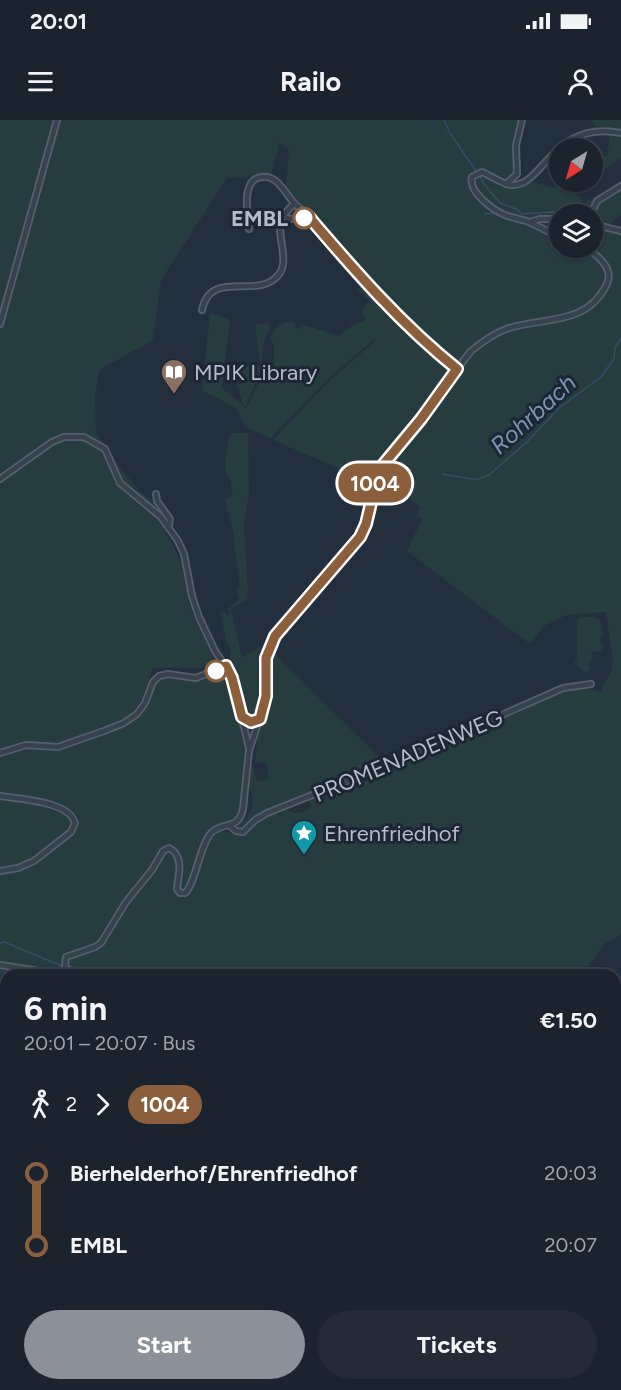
<!DOCTYPE html>
<html lang="en">
<head>
<meta charset="utf-8">
<style>
	body { margin:0; font-family:Figtree,sans-serif; background:#242b36; color:#f1f3f6; height:100vh; display:flex; flex-direction:column; font-size:22px; white-space:nowrap }
	* { box-sizing:border-box; margin:0 }
	p { font-size:20px; color:#a0a4aa }
	.icon { flex:none; width:33px; height:33px; fill:none; stroke:currentColor; stroke-width:2; stroke-linecap:round; stroke-linejoin:round }
	.map { position:relative; flex:1; overflow:hidden }
	.side { position:absolute; left:0px; top:849px; width:621px; height:422px; display:flex; flex-direction:column; background:#1b232e; border-radius:18px 18px 0 0; box-shadow:0 2px 4px #0004,0 0 0 2px #39404a }
	.side>* { flex:none }
	.badge { padding:0 12px; border-radius:20px; font-size:21px; line-height:39px }
	.needle { width:39px; rotate:217deg }
	.buttons { position:absolute; left:549px; top:18px; display:grid; gap:12px }
	.buttons a { display:grid; place-items:center; width:54px; height:54px; border-radius:50%; background:#1b232e; box-shadow:0 2px 4px #0004,0 0 0 2px #39404a; font-size:30px }
	.map>.badge { position:absolute; translate:-50% -50%; box-shadow:0 0 0 3px #fff }
	.legs { display:flex; align-items:center; gap:9px; height:66px; padding:0 24px; font-size:20px }
	.legs p { margin-inline-start:auto }
	.head { display:flex; align-items:center; justify-content:space-between; height:102px; padding:0 24px }
	h1 { font-size:33px; font-weight:700; line-height:45px }
	.cta { display:flex; gap:12px; margin-top:auto; padding:12px 24px }
	.cta a { flex:1; height:69px; border-radius:36px; background:#8c9099; color:#fff; font-size:24px; font-weight:700; line-height:69px; text-align:center }
	.cta a+a { background:#242b36; color:#f1f3f6 }
	ul { padding:0 24px; list-style:none }
	li { display:flex; align-items:center; gap:21px; height:72px; font-size:22px }
	li i { display:grid; place-items:center; width:9px; height:100%; margin:0 8px; background:currentColor }
	li i::after { content:''; width:15px; height:15px; margin:-8px; border:4px solid; border-radius:50%; background:#1b232e }
	li p { margin-inline-start:auto }
	li:first-child i { background:linear-gradient(#0000 50%,currentColor 0) }
	li:last-child i { background:linear-gradient(currentColor 50%,#0000 0) }
	.status { display:flex; justify-content:space-between; align-items:center; height:42px; padding:0 30px; background:#1b232e; direction:ltr }
	.status svg { height:16px; fill:currentColor }
	header { display:flex; justify-content:space-between; align-items:center; height:78px; padding:0 24px; background:#1b232e; font-size:27px; font-weight:700 }
	.map>svg:first-child { display:block }
	.medical { fill:#32303f }
	.green { fill:#263c3f; fill-rule:evenodd }
	.lines { fill:none; stroke-linecap:round; stroke-linejoin:round }
	.stream { stroke:#394c67; stroke-width:1.5 }
	.minor-casing { stroke:#565f6c; stroke-width:8 }
	.major-casing { stroke:#414a57; stroke-width:8 }
	.minor { stroke:#38414e; stroke-width:4.5 }
	.major { stroke:#56606e; stroke-width:5 }
	.tram { stroke:#5a6575; stroke-width:1.5 }
	.line-1-casing { stroke:#fff; stroke-width:14 }
	.line-1 { stroke:#8b5e3c; stroke-width:9 }
	.stop-1-dot { fill:#fff; stroke:#8b5e3c; stroke-width:3 }
	.labels { text-anchor:middle; dominant-baseline:central; stroke-width:6; stroke-linejoin:round; paint-order:stroke }
	.stop-label { font-size:22px; font-weight:bold; fill:#b4bcc9; stroke:#1d2633; text-anchor:end }
	.poi-label { font-size:22px; fill:#b4bcc9; stroke:#1d2633; text-anchor:start }
	.street-label { font-size:22px; fill:#b4bcc9; stroke:#1d2633 }
	.water-label { font-size:24px; font-style:italic; fill:#7c92b1; stroke:#1d2633 }
</style>
</head>
<body>
<div class="status"><b>20:01</b><svg viewBox="0 0 49 12"><path d="M0 12V9h3v3zM5 12V6h3v6zM10 12V3h3v9zM15 12V0h3v12zM26 1h20v11H26zM47 4h2v5h-2z"/></svg></div>
<header><svg class="icon" aria-label="menu" viewBox="0 0 24 24"><path d="M4 6h16M4 12h16M4 18h16"/></svg>Railo<svg class="icon" aria-label="person" viewBox="0 0 24 24"><circle cx="12" cy="8" r="4"/><path d="M4 21q1-7 8-7t8 7"/></svg></header>
<div class="map">
<svg width="621" height="1270" viewBox="0 0 621 1270">
	<rect width="100%" height="100%" fill="#242f3e"/>
	<path class="medical" d="M621,968V1033L617,1030L615,1033V977Z"/>
	<g class="green">
		<path d="M0,0H521C514,22 507,34 521,55L516,62L529,61L553,68L560,62H583L575,66L583,83L594,79L591,92L589,94H560V128H592L593,105L621,113V814L604,824L582,855H6V1264L152,1265L148,1270H0V753L14,751L56,725L76,710L80,699L77,695L40,679L0,674ZM279,23L289,30L286,67L370,163L365,168L361,167L357,170L369,181L365,186L362,194L366,200L354,204L339,216L301,204V209L295,208V203C282,200 276,206 270,218L274,225V248L263,254L246,289L245,287L261,250L264,221L269,209V203L255,204L260,245L242,246V249H238L243,258L242,264L236,263L244,286L222,268L230,200L210,193L202,270L235,287L244,304L251,310L271,318L326,261L375,218L374,222L327,263L273,320L372,363L376,347L427,287L451,252L457,257L387,344L404,366L401,371L420,387L416,396L422,399L407,431L530,524L544,506L566,495L606,492L613,542L612,550L600,572L584,567H574L315,677L310,680V687C304,694 293,695 286,689L281,691L282,695L278,696L276,692L260,699L244,715L220,711L218,707L236,699L241,692C243,673 246,653 247,634C247,620 234,561 225,552L219,551L198,559L162,557L153,564L136,597L105,612L101,608C107,606 116,604 123,601C141,592 146,565 153,548H199L214,544C210,524 198,510 192,491C186,475 186,457 180,440C175,426 162,412 164,397L155,383L141,372L121,349L96,312L95,278L99,250L153,220L161,160L227,58L271,55Z"/>
		<path d="M591,0H621V39C612,41 602,52 593,57V38L608,36L609,8L595,6Z"/>
		<path d="M617,70L621,72V94L609,105L600,103C589,86 605,79 617,70Z"/>
		<path d="M230,313H248L249,372L244,406L248,471L247,480L231,489L242,537L260,527L261,530L259,531L262,570L259,588L253,596L243,592L233,542H230V525L227,523L220,492L224,491L226,495H230L228,489L239,479L236,470L240,466L233,419L235,418L225,380L233,373L229,356L226,354L225,341Z"/>
		<path d="M583,497H595L600,500L604,514H601L600,523L604,527L600,532L593,531L591,534L593,536L588,545L591,547L586,554L573,541L577,539V499Z"/>
		<path d="M271,530L386,644L268,691L252,700L244,709L239,710L237,704L246,699L252,689L253,676L248,665L250,647L253,645L257,662L269,659L266,642L255,643L257,620L255,619L268,582V547Z"/>
		<path d="M0,678L45,684L70,697L72,707C68,714 32,741 23,744C16,747 8,748 0,749Z"/>
		<path d="M321,1264H490V1265L487,1270H320Z"/>
	</g>
	<g class="lines">
		<g class="stream">
			<path d="M444,0L449,11"/>
			<path d="M450,13L476,51"/>
			<path d="M480,55L483,63L500,83L516,89L522,94L553,92L564,94"/>
			<path d="M485,94L496,93"/>
			<path d="M442,354L471,359H479L489,355L527,322L560,287L601,257L614,239L615,227L621,219"/>
			<path d="M0,823L4,822L62,846"/>
			<path d="M69,846L96,855"/>
			<path d="M132,854L133,855"/>
		</g>
		<g class="minor-casing">
			<g id="minor">
				<path d="M506,64L517,54L516,25L522,0"/>
				<path d="M591,94L597,81L621,66"/>
				<path d="M283,96L290,99L309,97"/>
				<path d="M530,102L540,99H560"/>
				<path d="M592,104L621,111"/>
				<path d="M249,109C248,95 240,59 262,57C279,55 286,76 296,85C326,113 350,147 379,177C403,203 430,226 457,249"/>
				<path d="M560,117C549,112 539,107 529,102C521,99 513,98 505,95C493,90 468,72 472,57L482,52C492,56 501,64 512,65C543,67 552,0 621,13"/>
				<path d="M202,190C210,151 251,176 273,160C295,145 274,118 282,98C285,92 290,88 294,84"/>
				<path d="M0,204L57,0"/>
				<path d="M0,359L52,322L64,317H84L105,329L120,363L161,397L178,421L184,434L192,476L199,497L215,531L232,556L249,628"/>
				<path d="M156,374L157,381L170,399L169,405"/>
				<path d="M242,597L251,602L260,599"/>
				<path d="M0,633L26,625L58,627L104,611L124,603L137,594L145,583L153,562L159,556L168,554L196,558L226,546"/>
				<path d="M0,676C19,679 69,681 75,703L71,712L34,741L18,748L0,751"/>
				<path d="M230,706L236,711L243,712L255,700L267,693L388,645L563,568L591,564"/>
				<path d="M0,845L65,855"/>
				<path d="M73,855L65,846L66,837L95,827L101,823L126,782L152,750L163,731L169,728C185,736 178,756 177,769L180,773H185C196,763 199,727 211,713C223,701 238,711 243,689L249,631L265,582L266,542L270,526L281,508L360,417C373,395 370,368 382,346L471,231C482,222 493,214 506,209C544,196 586,207 607,164C614,149 598,135 586,128"/>
				<path d="M615,893L621,888"/>
				<path d="M615,937L621,942"/>
				<path d="M0,940L6,945"/>
				<path d="M615,971L621,962"/>
				<path d="M0,1057L6,1047"/>
				<path d="M615,1143L621,1147"/>
				<path d="M615,1171L621,1163"/>
				<path d="M0,1206L6,1216"/>
				<path d="M615,1249L621,1240"/>
				<path d="M604,1265L621,1269"/>
				<path d="M25,1270L26,1264"/>
				<path d="M265,1270L271,1264"/>
				<path d="M316,1270L317,1264"/>
			</g>
		</g>
		<g class="major-casing">
			<g id="major">
				<path d="M615,1082L621,1072"/>
				<path d="M494,1270L498,1264"/>
			</g>
		</g>
		<use href="#minor" class="minor"/>
		<use href="#major" class="major"/>
		<g class="tram">
			<path d="M615,1083L621,1074"/>
			<path d="M495,1270L499,1264"/>
		</g>
	</g>
	<g class="lines">
		<g class="line-1-casing">
			<path id="line-1" d="M216,551L226,546L232,558L242,597L251,602L260,599L266,576V538L275,516L360,417L366,404L375,366L382,346L421,299L457,249C401,204 355,151 309,97L304,98"/>
		</g>
		<use href="#line-1" class="line-1"/>
	</g>
	<defs>
		<g id="library-pin" transform="scale(1.35)"><path d="M0 17L-7.5 6A9.5 9.5 0 1 1 7.5 6Z" fill="#8d6e63" stroke="#1d2633"/><path d="M-6-4Q-3-5.5-.7-3.5V5Q-3 3-6 4ZM6-4Q3-5.5 .7-3.5V5Q3 3 6 4Z" fill="#fff"/></g>
		<g id="sight-pin" transform="scale(1.35)"><path d="M0 17L-7.5 6A9.5 9.5 0 1 1 7.5 6Z" fill="#0f9aa8" stroke="#1d2633"/><path d="M0-6L1.8-2.2L6-1.7L2.9 1.2L3.7 5.4L0 3.3L-3.7 5.4L-2.9 1.2L-6-1.7L-1.8-2.2Z" fill="#fff"/></g>
	</defs>
	<g fill-rule="evenodd">
		<use href="#library-pin" x="174" y="252"/>
		<use href="#sight-pin" x="304" y="713"/>
	</g>
	<g class="stop-1-dot">
		<circle cx="304" cy="98" r="10"/>
		<circle cx="216" cy="551" r="10"/>
	</g>
	<g class="labels">
		<g class="stop-label">
			<text x="288" y="98">EMBL</text>
		</g>
		<g class="poi-label">
			<text x="194" y="252">MPIK Library</text>
			<text x="324" y="713">Ehrenfriedhof</text>
		</g>
		<g class="street-label">
			<text transform="translate(408 636) rotate(-23)">PROMENADENWEG</text>
		</g>
		<g class="water-label">
			<text transform="translate(533 294) rotate(-42)">Rohrbach</text>
		</g>
	</g>
</svg>
<div class="buttons">
<a><svg class="needle" viewBox="-14 -14 28 28"><path d="M0-13l5 13h-10z" fill="#e53935"/><path d="M0 13l5-13h-10z" fill="#a0a4aa"/></svg></a>
<a><svg class="icon" aria-label="layers" viewBox="0 0 24 24"><path d="M12 4l9 5-9 5-9-5zM3 14l9 5 9-5"/></svg></a>
</div>
<b class="badge" style="left:375px;top:363px;background:#8b5e3c;color:#fff">1004</b>
<section class="side">
<div class="head"><div><h1>6 min</h1><p>20:01 – 20:07 · Bus</p></div><b>€1.50</b></div>
<div class="legs"><svg class="icon" aria-label="walk" viewBox="0 0 24 24"><circle cx="13" cy="4" r="2"/><path d="M13 8l-2 6 4 7M11 14l-3 7M7 12l3-4h3l4 4"/></svg>2<svg class="icon" aria-label="forward" viewBox="0 0 24 24"><path d="M9 5l7 7-7 7"/></svg><b class="badge" style="background:#8b5e3c;color:#fff">1004</b></div>
<ul>
<li><i style="color:#8b5e3c"></i><b>Bierhelderhof/Ehrenfriedhof</b><p>20:03</p></li>
<li><i style="color:#8b5e3c"></i><b>EMBL</b><p>20:07</p></li>
</ul>
<div class="cta"><a>Start</a><a>Tickets</a></div>
</section>
</div>
</body>
</html>
